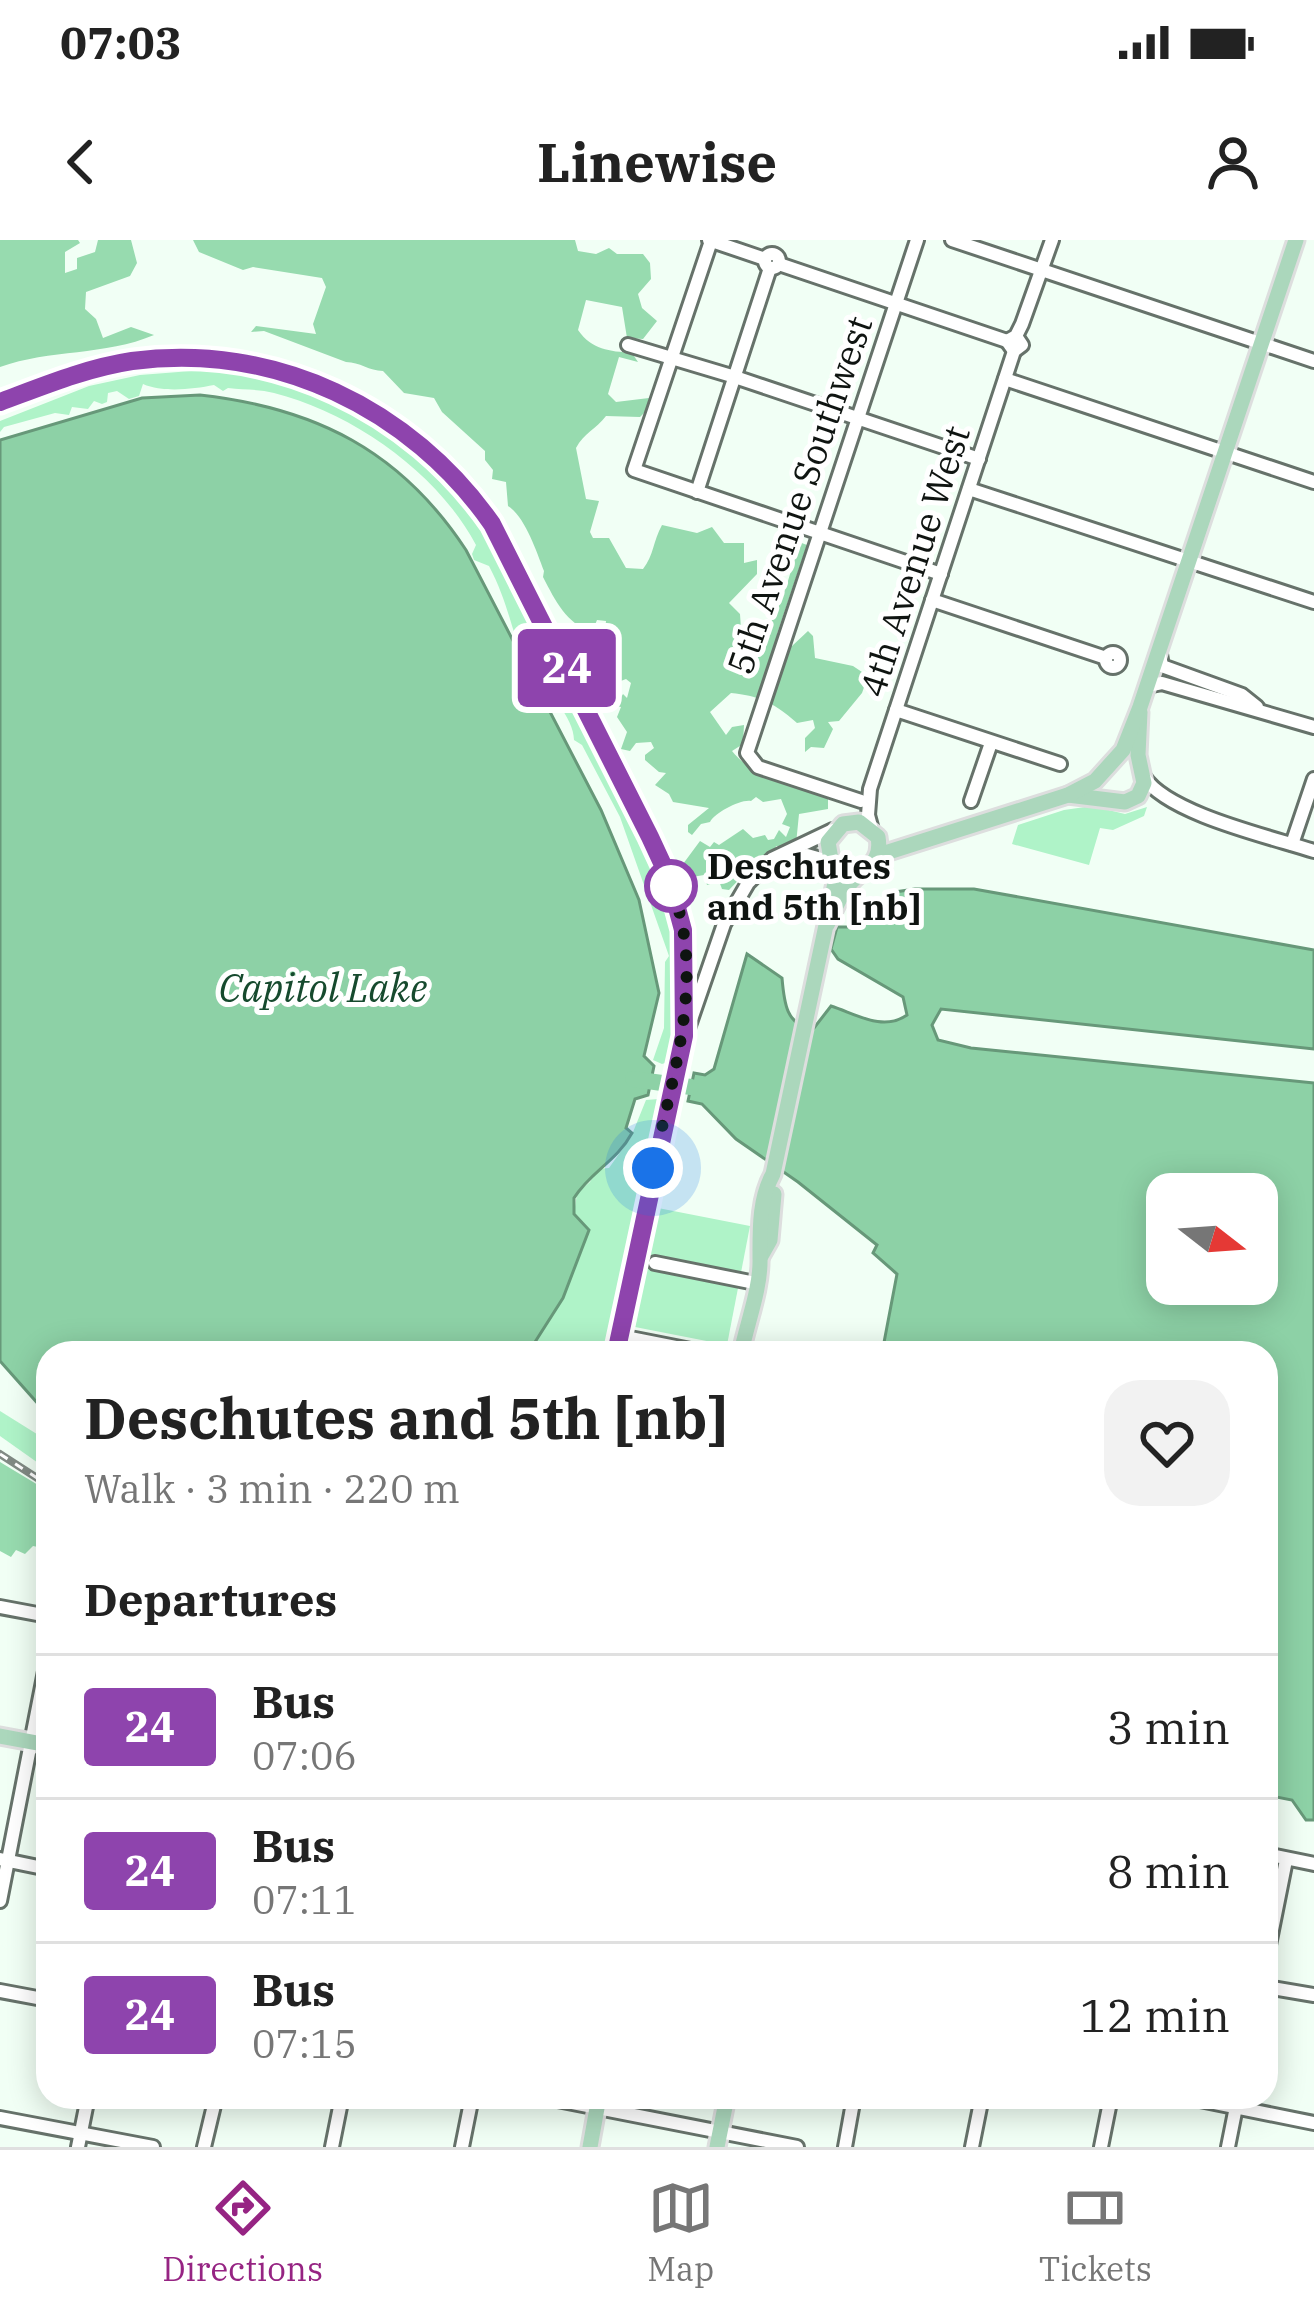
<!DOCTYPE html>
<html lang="en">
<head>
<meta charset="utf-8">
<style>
	body { margin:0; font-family:"IBM Plex Serif",serif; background:#f2f2f2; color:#222; height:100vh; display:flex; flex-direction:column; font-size:45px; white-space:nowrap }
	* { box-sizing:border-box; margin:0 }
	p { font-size:39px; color:#767676 }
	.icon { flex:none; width:66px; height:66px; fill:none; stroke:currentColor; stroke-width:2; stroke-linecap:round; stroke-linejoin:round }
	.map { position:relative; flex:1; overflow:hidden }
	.drawer { position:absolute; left:36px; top:1101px; width:1242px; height:768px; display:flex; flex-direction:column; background:#fff; border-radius:36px; box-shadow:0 6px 30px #0003 }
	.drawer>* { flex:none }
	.badge { padding:0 24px; border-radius:9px; font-size:42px; line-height:78px }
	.needle { width:78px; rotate:107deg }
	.tools { position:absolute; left:1146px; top:933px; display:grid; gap:24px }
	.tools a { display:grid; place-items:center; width:132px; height:132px; border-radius:24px; background:#fff; box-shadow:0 6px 30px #0003; font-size:60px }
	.you { position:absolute; width:60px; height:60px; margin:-30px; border:9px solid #fff; border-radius:50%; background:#1a73e8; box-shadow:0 0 0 18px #1a73e833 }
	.map>.badge { position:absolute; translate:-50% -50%; box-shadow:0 0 0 6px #fff }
	h2 { padding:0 48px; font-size:45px; line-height:108px }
	.round { display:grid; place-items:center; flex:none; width:126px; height:126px; border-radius:36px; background:#f2f2f2 }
	.head { display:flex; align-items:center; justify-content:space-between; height:204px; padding:0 48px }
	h1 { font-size:57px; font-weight:800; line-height:90px }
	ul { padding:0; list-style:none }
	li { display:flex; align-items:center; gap:36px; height:144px; padding:0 48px; border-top:3px solid #e0e0e0 }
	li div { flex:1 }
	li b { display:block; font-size:45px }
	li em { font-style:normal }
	li .badge { min-width:132px; font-weight:700; text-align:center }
	.status { display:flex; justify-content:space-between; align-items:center; height:84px; padding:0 60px; background:#fff; direction:ltr }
	.status svg { height:33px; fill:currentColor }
	header { display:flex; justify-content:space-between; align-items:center; height:156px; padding:0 48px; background:#fff; font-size:54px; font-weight:800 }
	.dock { display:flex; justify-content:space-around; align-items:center; height:168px; border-top:3px solid #e0e0e0; background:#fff; font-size:33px; color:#767676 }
	.dock a { display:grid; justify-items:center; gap:6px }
	.dock .active { color:#962483 }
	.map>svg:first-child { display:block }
	.green { fill:#aff3c8 }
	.forest { fill:#97dbaf }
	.water { fill:#8dd1a6; stroke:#679879; stroke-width:3; fill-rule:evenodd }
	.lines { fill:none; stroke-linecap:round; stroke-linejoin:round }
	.river { stroke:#8dd1a6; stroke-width:16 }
	.minor-casing { stroke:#66726a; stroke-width:18 }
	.major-casing { stroke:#dddede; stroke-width:21 }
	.minor { stroke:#fff; stroke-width:12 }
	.major { stroke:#abd7bc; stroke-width:15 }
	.rail-casing { stroke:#818a84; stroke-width:8 }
	.rail { stroke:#fff; stroke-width:3; stroke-dasharray:9; stroke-linecap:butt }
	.line-casing { stroke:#fff; stroke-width:27 }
	.line { stroke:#8e44ad; stroke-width:18 }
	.walk { stroke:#0f1411; stroke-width:12; stroke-dasharray:0 21.6 }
	.stop-dot { fill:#fff; stroke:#8e44ad; stroke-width:6 }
	.labels { text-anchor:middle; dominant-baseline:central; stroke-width:10; stroke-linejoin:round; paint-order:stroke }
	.street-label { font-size:36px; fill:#0f1411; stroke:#fff }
	.stop-label { font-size:36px; font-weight:bold; fill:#0f1411; stroke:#fff; text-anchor:start }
	.water-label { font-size:39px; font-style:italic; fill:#164a2e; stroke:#fff }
</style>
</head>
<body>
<div class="status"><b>07:03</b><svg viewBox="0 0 49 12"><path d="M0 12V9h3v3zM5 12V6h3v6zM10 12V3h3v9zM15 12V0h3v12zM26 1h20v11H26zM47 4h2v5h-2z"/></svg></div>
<header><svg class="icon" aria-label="back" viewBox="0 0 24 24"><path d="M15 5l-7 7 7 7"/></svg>Linewise<svg class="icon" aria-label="person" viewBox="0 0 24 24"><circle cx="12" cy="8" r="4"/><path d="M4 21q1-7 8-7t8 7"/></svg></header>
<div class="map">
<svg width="1314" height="1907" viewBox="0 0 1314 1907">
	<rect width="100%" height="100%" fill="#f1fff5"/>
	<g class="green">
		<path d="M204,130L260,137L318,154L361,174L442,234L489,297L673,667L680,748L668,822L662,824L653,820L664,788L665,722L669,716L620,577L582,505L574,500C574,477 546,452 536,424L526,419C525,407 518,402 514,392C506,366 501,349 489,326L474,320L472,314L476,305C438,233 353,173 274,153C260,149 244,150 228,148L223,151L214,145C193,149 164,153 143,144L139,156L129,159L117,151L108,153L107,162L102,164L94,161L88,169L72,167L69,175L55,173L4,187L0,192V181L89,146L140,135Z"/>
		<path d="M1092,566L1125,574L1147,567L1144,576L1113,590L1100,588L1089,625L1012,604L1018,585L1064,570Z"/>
		<path d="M659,859L608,1113H528C555,1074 575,1036 589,990L574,974L577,953L590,942L596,929L609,928L631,897L646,860Z"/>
		<path d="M658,968L750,986L727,1105L635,1087Z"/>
		<path d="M0,1171L48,1201V1230L0,1196Z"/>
	</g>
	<g class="forest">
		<path d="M0,0H78L80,3L65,12V33L77,29V18L95,12L98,0H131L137,23L130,36L86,52L85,69L96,79L103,98L131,87L154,95C105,116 50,109 0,127Z"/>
		<path d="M193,0H575L578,11L596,14L609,8L617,14H643L650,23L651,39L638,54L642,68L657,81L643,99L627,98L622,67L586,60L578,90C592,110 609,111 632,113L638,122L619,117L608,154L616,162L649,158L646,171L640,177L606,176C596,189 584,193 576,208L586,259L599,261L590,292L593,298H609L626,328L643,329C654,315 653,301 662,285L697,293L712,287L724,303H744V323L757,320V334L729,363L740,374L741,389L751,403C778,390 791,330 799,302L807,305L777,394L792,406L808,391L813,396L815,418L853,426L868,436L862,453L839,481L828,482L833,489L824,508L811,507L805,512V498L815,488L813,480L797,483C775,464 761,456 731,453L710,472L726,495L732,487L744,485L743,504L732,511C753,538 796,548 828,558V569L799,574L796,604L789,608L776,606L774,615L752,624V632H746L729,650L722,649L719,641L707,645L704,635L692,637L689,626L683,624L700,601L710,607L714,602L719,605L743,589L753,598L765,595L768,600L774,599L779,590L786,597L790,587L782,584L787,574L781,559L763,562L756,557L751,561C740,559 715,573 710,582L701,584L692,595L688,592V585L709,568L673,562L669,554L655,545L666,533L659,532L645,520V515L654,508L651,502L636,503L630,511L621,509L627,492L617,477L621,467L616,466L623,454L627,458L631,443L626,439L613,444L608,430L599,426V414L593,412L600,391H605L606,381L597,380L592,392C566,383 556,362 543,337L544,331C536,310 525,277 508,266L506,242L492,239L493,230L485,220V211L442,172L434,158L404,153L383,131C369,131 360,122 346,122L264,91L251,92L256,86L316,94L313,84L326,47L322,38L253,27L243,30L199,12Z"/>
		<path d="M0,1222L48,1251V1309L33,1306L25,1314L16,1310L11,1317L0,1311Z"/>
	</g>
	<g class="water">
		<path d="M200,155C316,168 401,211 466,310L601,570L639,660L659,753L644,816L654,826L648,855L635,859L626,888L632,893C617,921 590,932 574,958V974L589,990L563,1058L528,1113H48V1175L0,1121V200L142,158Z"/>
		<path d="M915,649H974L1314,710V809L941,769L932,785L938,800L971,808L1314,843V1580H1306L1292,1560L1266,1555V1113H882L897,1034L873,1013L877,1005L798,942L736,899L702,864L688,861L694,833L705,835L714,829L747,714L782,738C784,762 786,787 814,788L831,766C856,774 883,792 907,775L903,757L838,719L831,709L837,687H854L895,652ZM1167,954H1257V1044H1167Z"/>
	</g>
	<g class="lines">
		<path class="river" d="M633,839L691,847"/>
		<g class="minor-casing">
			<g id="minor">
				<path d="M709,0L765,19"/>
				<path d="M952,0L1314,121"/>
				<path d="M711,1L634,230L941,334"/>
				<circle cx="772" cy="21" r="7"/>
				<path d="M779,24L1007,101"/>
				<path d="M1016,96L1022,105L1014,111L1007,101L1016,96L1022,84L1052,0"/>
				<path d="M628,105L735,137L979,219"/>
				<path d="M1005,139L1314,242"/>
				<path d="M0,162C43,146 87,127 132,121C284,100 430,177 506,308L669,638C687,692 683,740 684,796"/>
				<path d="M969,249L1314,362"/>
				<path d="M697,252L770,28"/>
				<path d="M932,360L1106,418"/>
				<circle cx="1113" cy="420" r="7"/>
				<path d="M1160,414L1162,426L1242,455L1257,467"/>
				<path d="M1147,446L1162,443L1314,487"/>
				<path d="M896,470L1060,524"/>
				<path d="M1144,537C1168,574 1271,597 1314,611"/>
				<path d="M861,561L758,527L747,513L917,0"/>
				<path d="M971,561L991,503"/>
				<path d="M872,590L868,575L870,549L1014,111"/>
				<path d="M1292,604L1314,539"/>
				<path d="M772,625L807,615L832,622"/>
				<path d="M655,1023L755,1043"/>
				<path d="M620,1096L706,1113"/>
				<path d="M616,1113L675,826L724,684L748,643L772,619L833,590"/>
				<path d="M0,1367L48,1376"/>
				<path d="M1266,1614L1314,1624"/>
				<path d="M0,1619L48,1629"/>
				<path d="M0,1661L48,1416"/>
				<path d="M1266,1720L1286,1620"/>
				<path d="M1266,1747L1314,1755"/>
				<path d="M0,1751L48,1760"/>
				<path d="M542,1857L797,1907"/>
				<path d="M1185,1857L1314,1883"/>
				<path d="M0,1878L153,1907"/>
				<path d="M78,1907L88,1857"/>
				<path d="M204,1907L216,1857"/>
				<path d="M332,1907L342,1857"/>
				<path d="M462,1907L472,1857"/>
				<path d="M845,1907L854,1857"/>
				<path d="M972,1907L982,1857"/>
				<path d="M1101,1907L1111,1857"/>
				<path d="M1228,1907L1238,1857"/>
			</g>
		</g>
		<g class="major-casing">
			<g id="major">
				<path d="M1068,555L1125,562L1138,556L1144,543L1138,515L1140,472"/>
				<path d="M879,615L1068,555L1095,541L1123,510L1140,467L1296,0"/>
				<path d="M761,1016L770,1000L774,954"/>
				<path d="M741,1113C747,1083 761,1048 760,1018C760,990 759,959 773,934L835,643L828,602L843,584L859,582L878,597C883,626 862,627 847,647C839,658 833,673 827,685"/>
				<path d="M0,1496L48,1505"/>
				<path d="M590,1907L599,1857"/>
				<path d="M717,1907L727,1857"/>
			</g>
		</g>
		<use href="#minor" class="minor"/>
		<use href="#major" class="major"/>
		<g class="rail-casing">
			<path id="rail" d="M0,1214L48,1245"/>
		</g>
		<use href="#rail" class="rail"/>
	</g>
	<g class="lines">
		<g class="line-casing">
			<path id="line" d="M0,162C43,146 86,128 132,121C274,102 411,168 492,284L650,597L669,638L683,690L684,796L616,1113"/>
		</g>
		<use href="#line" class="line"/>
		<path class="walk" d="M653,928C672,836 707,737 671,646"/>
	</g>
	<circle class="stop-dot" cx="671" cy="646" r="24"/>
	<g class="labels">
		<g class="street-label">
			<text transform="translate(799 255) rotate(-71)">5th Avenue Southwest</text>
			<text transform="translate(914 321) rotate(-72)">4th Avenue West</text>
		</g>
		<g class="stop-label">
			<text x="707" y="625">Deschutes<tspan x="707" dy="41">and 5th [nb]</tspan></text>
		</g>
		<g class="water-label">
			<text x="323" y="747">Capitol Lake</text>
		</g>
	</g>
</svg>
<div class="tools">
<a><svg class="needle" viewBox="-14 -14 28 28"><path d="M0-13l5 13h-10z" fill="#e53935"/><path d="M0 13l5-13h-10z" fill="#767676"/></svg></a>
</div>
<div class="you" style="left:653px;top:928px"></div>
<b class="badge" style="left:567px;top:428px;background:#8e44ad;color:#fff">24</b>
<section class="drawer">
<div class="head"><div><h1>Deschutes and 5th [nb]</h1><p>Walk · 3 min · 220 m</p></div><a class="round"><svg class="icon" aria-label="heart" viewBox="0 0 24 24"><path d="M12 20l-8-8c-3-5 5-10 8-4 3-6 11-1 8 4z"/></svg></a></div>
<h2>Departures</h2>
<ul>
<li><span class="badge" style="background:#8e44ad;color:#fff">24</span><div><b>Bus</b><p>07:06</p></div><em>3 min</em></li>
<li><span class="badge" style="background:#8e44ad;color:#fff">24</span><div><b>Bus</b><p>07:11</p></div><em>8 min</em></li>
<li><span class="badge" style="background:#8e44ad;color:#fff">24</span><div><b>Bus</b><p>07:15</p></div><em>12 min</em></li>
</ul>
</section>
</div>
<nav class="dock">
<a class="active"><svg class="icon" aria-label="directions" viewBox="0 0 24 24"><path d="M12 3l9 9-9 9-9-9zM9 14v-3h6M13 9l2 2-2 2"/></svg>Directions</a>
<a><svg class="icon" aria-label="map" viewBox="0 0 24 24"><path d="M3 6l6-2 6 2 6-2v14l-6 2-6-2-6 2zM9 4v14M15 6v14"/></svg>Map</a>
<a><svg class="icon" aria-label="tickets" viewBox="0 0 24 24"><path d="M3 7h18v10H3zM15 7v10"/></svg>Tickets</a>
</nav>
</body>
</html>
